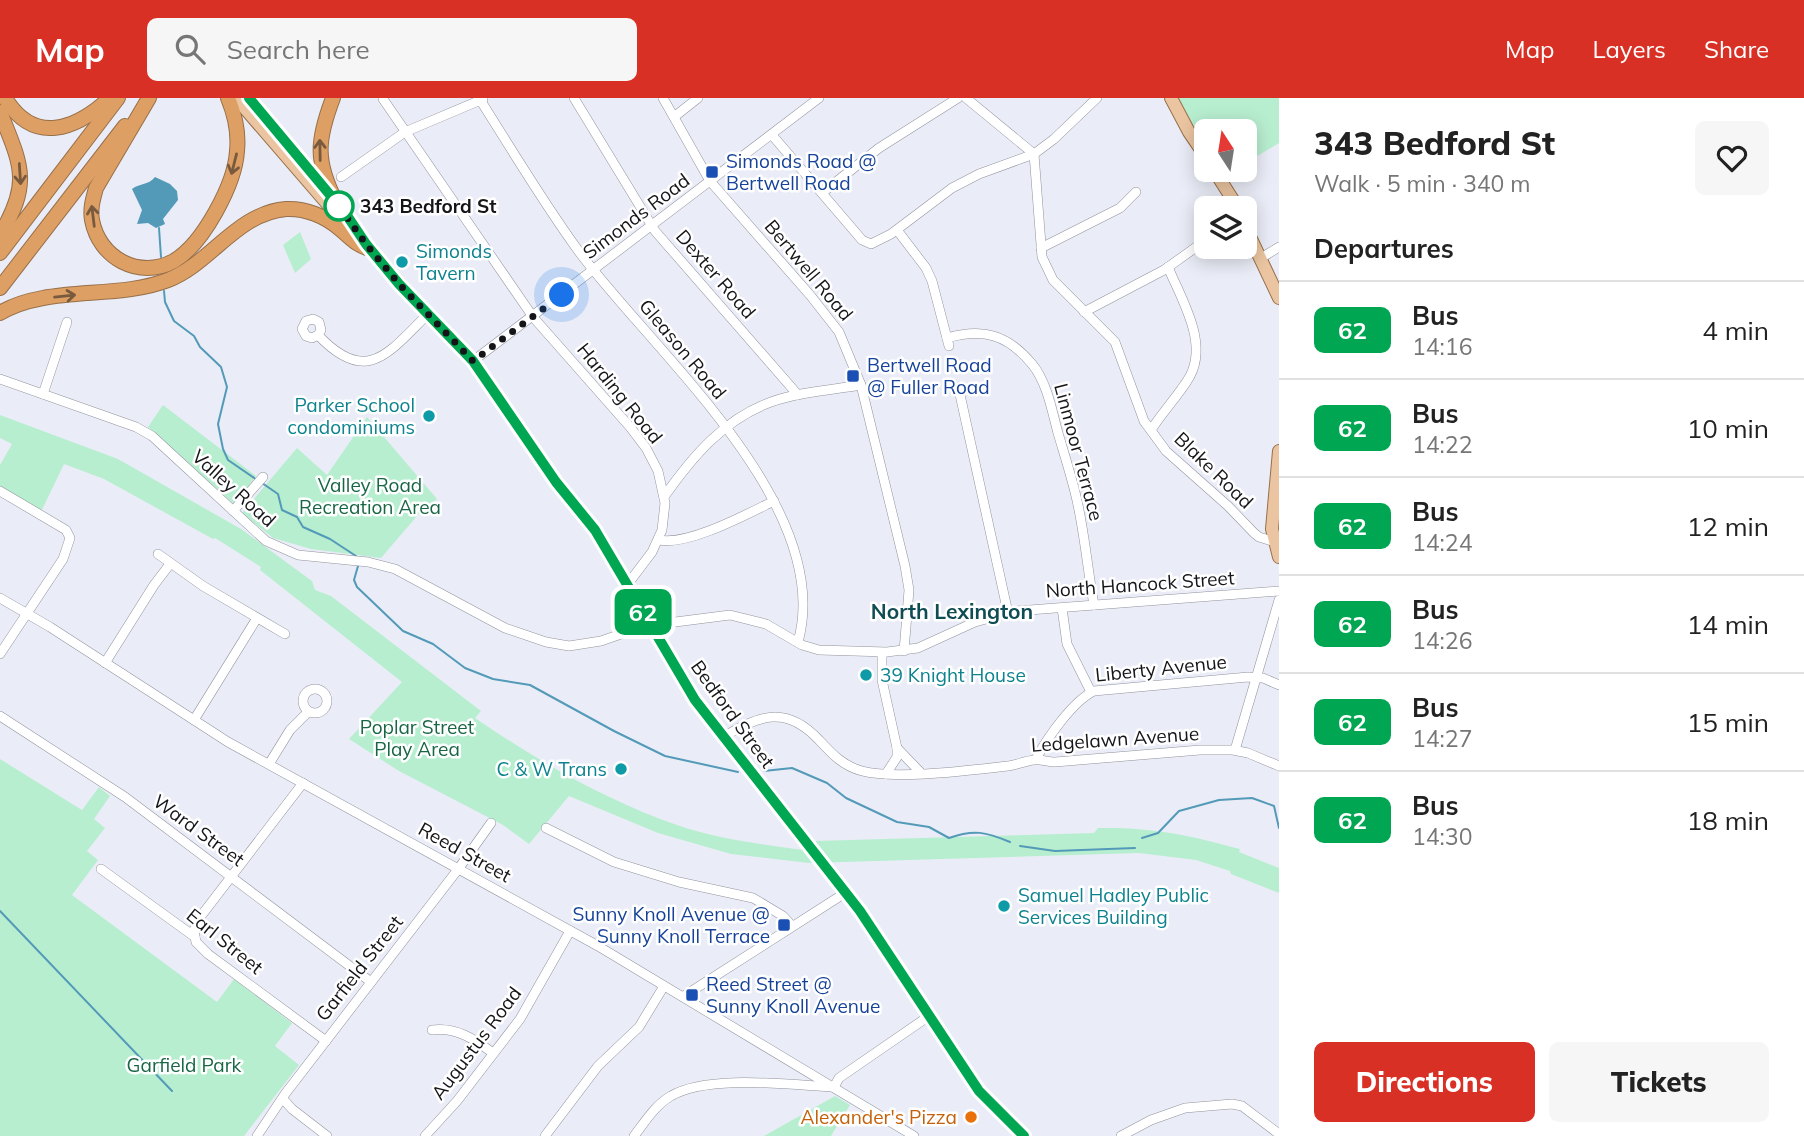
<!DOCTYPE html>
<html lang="en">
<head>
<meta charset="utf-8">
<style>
	body { margin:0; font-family:Mulish,sans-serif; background:#f6f6f6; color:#222; height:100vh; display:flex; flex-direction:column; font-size:26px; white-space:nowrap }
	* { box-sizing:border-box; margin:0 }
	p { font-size:23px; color:#767676 }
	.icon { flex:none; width:38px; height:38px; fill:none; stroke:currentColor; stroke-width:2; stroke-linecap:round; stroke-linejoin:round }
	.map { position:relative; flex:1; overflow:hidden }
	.side { display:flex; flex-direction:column; background:#fff; width:525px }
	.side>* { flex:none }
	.badge { padding:0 14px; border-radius:10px; font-size:24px; line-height:46px }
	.needle { width:46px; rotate:348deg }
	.fabs { position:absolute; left:1194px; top:21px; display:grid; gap:14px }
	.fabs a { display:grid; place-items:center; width:63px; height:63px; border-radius:10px; background:#fff; box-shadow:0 4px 18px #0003; font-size:35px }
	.you { position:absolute; width:35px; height:35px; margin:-18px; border:5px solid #fff; border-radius:50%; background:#1a73e8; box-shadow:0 0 0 10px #1a73e833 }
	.map>.badge { position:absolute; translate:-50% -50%; box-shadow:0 0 0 4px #fff }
	h2 { padding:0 35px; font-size:26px; line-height:63px }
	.round { display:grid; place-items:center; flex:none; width:74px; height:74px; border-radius:10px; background:#f6f6f6 }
	.overview { display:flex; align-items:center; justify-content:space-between; height:119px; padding:0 35px }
	h1 { font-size:33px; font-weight:800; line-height:52px }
	.button { display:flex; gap:14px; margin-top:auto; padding:14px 35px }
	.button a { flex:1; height:80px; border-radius:10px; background:#d93025; color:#fff; font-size:28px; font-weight:800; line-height:80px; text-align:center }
	.button a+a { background:#f6f6f6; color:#222 }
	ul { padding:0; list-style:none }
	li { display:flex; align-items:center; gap:21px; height:98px; padding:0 35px; border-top:2px solid #e0e0e0 }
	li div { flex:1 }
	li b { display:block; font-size:26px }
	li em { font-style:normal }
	li .badge { min-width:77px; font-weight:700; text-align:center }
	header { display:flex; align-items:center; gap:42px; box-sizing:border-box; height:98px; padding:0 35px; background:#d93025; color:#fff }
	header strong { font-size:33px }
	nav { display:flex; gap:38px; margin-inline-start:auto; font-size:24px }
	.search { width:490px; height:63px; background:#f6f6f6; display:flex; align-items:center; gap:18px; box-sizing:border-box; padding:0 24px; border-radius:10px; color:#767676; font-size:26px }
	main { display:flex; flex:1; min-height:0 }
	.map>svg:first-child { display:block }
	.green { fill:#b8eed0 }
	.water { fill:#539ab8 }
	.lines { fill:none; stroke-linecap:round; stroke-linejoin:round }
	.stream { stroke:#539ab8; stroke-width:2 }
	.minor-casing { stroke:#91939d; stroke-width:10 }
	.major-casing { stroke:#976f49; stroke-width:14 }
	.highway-casing { stroke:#976f49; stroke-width:16 }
	.minor { stroke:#fff; stroke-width:9 }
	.major { stroke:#ebc5a1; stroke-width:12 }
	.highway { stroke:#dd9f63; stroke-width:14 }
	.oneway { stroke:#795a3e }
	.line-casing { stroke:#fff; stroke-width:16 }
	.line { stroke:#00a651; stroke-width:10 }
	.walk { stroke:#151519; stroke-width:7; stroke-dasharray:0 12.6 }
	.transit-dot { fill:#1a4fb4; stroke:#fff; stroke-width:2.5 }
	.stop-dot { fill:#fff; stroke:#00a651; stroke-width:3.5 }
	.culture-dot { fill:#0f9aa8; stroke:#fff; stroke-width:2.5 }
	.food-dot { fill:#e8710a; stroke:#fff; stroke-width:2.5 }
	.labels { text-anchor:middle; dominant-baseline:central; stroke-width:5; stroke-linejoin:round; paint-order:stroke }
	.transit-label { font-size:19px; fill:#164399; stroke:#fff; text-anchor:start }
	.stop-label { font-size:19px; font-weight:bold; fill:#151519; stroke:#fff; text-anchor:start }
	.street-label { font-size:19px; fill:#151519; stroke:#fff }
	.culture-label { font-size:19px; fill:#0d838f; stroke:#fff; text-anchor:start }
	.park-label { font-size:19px; fill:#196645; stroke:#fff }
	.food-label { font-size:19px; fill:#c56008; stroke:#fff; text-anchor:end }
	.neighbourhood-label { font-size:21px; font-weight:bold; fill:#0f4c53; stroke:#fff }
</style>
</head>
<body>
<header>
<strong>Map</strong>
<div class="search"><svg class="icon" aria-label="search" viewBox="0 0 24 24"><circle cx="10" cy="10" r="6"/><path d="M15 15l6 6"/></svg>Search here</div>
<nav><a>Map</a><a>Layers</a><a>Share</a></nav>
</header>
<main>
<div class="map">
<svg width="1279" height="1038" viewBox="0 0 1279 1038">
	<rect width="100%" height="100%" fill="#eaedf7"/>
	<g class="green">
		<path d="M1177,0H1279V45L1244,66V33H1206V51L1187,22Z"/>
		<path d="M300,134L311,161L295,175L283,147Z"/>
		<path d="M163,307L256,378L235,407L148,329Z"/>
		<path d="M0,317L118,361L241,431L312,483L315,492L331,498L481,613L475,620C538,663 605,702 677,727C717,741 761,746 803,752L814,743L1094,735L1098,730C1151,729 1189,737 1240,751L1239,754L1279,770V795L1231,776L1230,773L1196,762L1139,755L809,765L731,756L658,735L569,698L529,746L503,727L399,673L349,641L402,584L260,472L261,469L215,440L213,441L104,381L64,366L40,416L0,391V367L12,346L0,340Z"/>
		<path d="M367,319L437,401L417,418L381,460L311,451L273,440L242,415L297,350L327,377Z"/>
		<path d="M0,661L82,712L99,689L110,698L94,721L105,730L87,753L98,762L72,797L217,904L234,881L292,925L275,948L299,967L244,1038H0Z"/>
		<path d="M835,998L850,1007L831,1038H764Z"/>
	</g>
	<path class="water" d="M155,79L170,86L177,93L178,102L163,121L165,126L156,130L148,125L137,126L142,112L132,91C140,85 149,87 155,79Z"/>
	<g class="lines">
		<g class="stream">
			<path d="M159,130L161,159"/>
			<path d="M164,193L165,204L174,223L194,238L200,249L221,269L227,289L218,326L223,351L228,362L257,382"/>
			<path d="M262,385L278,396L282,412L297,419L303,429L330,441L356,458"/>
			<path d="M358,468L354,482L357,489L403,533L433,546L465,570L493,581L530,587L614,633L665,658L738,674"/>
			<path d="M764,673L792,670L827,685L846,700L897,724L929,729L949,740C974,731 986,734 1010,744"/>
			<path d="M1142,740L1158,735L1179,713L1219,702L1252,700L1274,708L1279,730"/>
			<path d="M1020,748L1055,753L1135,750"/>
			<path d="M0,813L172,993"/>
		</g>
		<g class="minor-casing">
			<g id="minor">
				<path d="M479,0C512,52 544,106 580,155C653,253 836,409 798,544"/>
				<path d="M574,0L655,133L798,297"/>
				<path d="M663,0L710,83L810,197L839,234L861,287L905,468L909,492L904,553"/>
				<path d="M966,0L1034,56L1042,159L1053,182L1115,244L1144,323L1166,353L1228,408L1254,435L1259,439L1275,444"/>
				<path d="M383,1L533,219L630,329L646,350L658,373L665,405L662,432L652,454L627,487"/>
				<path d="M674,19L698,0"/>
				<path d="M772,37L862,142L871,146L891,136L952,90L979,76L1034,56L1054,41L1097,0"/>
				<path d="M341,79L405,34L483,1"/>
				<path d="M822,95L879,50L958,0"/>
				<path d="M897,132L926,170L932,183L949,248"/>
				<path d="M1041,150L1120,110L1136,94"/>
				<path d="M1261,160L1279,149"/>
				<path d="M1084,214L1164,172L1206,142"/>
				<path d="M318,237L321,232L319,224L313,221L306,223L302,231L306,238L312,240L318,237C367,289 389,254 428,216"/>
				<path d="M947,240C983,230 1007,236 1032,266C1047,284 1052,313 1058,335C1065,359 1073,383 1078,407C1085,440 1088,474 1094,507"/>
				<path d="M473,263L819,0"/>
				<path d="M0,281L136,329L152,338L266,443L298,457L368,464L395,471L505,530L546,544L569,548L601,543L644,528L730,517L766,526L802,547L819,552L887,554L918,550L975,524L1016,513L1279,493"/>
				<path d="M959,292L1008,515"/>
				<path d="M43,296L67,224"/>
				<path d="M1151,332C1162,315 1176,300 1187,283C1211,248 1182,203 1168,169"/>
				<path d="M0,393L66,432L70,440L63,461L0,556"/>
				<path d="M664,399C692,359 724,321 771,304C799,294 831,292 861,287"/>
				<path d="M233,413L263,379"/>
				<path d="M659,442C688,448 747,416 774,403"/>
				<path d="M158,456L203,488L285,536"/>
				<path d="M0,500L50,529L228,644L598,848L914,1038"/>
				<path d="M1062,510L1067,546L1091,594"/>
				<path d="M882,555V582L897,650V659L886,676"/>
				<path d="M105,565L154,487L170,466"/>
				<circle cx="315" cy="603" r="12"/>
				<path d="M0,618L125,699L371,884"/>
				<path d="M194,622L257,520"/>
				<path d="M723,639C760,617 786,607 819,642C832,656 843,668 862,673C896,682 971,672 1008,668C1016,667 1025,663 1034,662C1040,661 1048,664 1055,664L1200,652H1233L1248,655L1279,668"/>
				<path d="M897,650L921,675"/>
				<path d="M1235,652L1279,502"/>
				<path d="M1036,661C1047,640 1073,603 1094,593L1248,579L1263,580L1279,587"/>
				<path d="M269,666L290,632L308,614"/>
				<path d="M546,730L614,764L679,784L753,800L783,818L792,828"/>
				<path d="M101,771L195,839L196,844L208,856L326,943"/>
				<path d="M195,839L194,832L201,818L303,685"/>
				<path d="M684,898L845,795"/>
				<path d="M432,932C457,929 474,941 493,955"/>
				<path d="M283,1001L292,1011L327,1038"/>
				<path d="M257,1038L285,996L459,770L491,725"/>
				<path d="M425,1038L457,1003L520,921L570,833"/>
				<path d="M545,1038L598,968L639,929L664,888"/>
				<path d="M634,1038C645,1024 655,1007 671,998C707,976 792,987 834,989L839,980L929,918"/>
				<path d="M1121,1038L1151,1022L1185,1010L1232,1006L1242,1008L1279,1036"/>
			</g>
		</g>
		<g class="major-casing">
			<g id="major">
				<path d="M236,0L356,139L366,146L411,199L473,263L556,384L595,432L695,602L860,813L979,993L1024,1038"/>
				<path d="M249,0L331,98"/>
				<path d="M1171,0L1189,34L1206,59"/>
				<path d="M1214,72L1238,110"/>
				<path d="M1244,126L1279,200"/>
				<path d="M1279,353L1272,431L1279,459"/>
			</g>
		</g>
		<g class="highway-casing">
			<g id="highway">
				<path d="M5,0C34,48 76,31 109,1"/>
				<path d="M149,0L96,90C93,101 90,111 92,122C99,160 139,182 174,163C203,146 235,86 237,53C239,34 235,17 228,0"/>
				<path d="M333,0C317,42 315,63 336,104"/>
				<path d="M0,14C21,67 32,84 0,137"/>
				<path d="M0,155L118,0"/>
				<path d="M0,190L125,28"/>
				<path d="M0,215C46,187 117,202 168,182C210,166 237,115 286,111C305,110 325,118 340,131C350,139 357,148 370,151"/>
			</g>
		</g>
		<use href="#minor" class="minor"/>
		<use href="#major" class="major"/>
		<use href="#highway" class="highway"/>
	</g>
	<defs><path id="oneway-shaft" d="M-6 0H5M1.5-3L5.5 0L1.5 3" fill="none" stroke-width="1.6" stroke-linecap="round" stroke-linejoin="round" transform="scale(1.75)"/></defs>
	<g class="oneway">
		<use href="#oneway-shaft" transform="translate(320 52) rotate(-91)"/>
		<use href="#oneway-shaft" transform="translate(234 66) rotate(104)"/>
		<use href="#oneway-shaft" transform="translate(20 76) rotate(86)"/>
		<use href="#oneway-shaft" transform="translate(93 118) rotate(-97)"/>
		<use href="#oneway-shaft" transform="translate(65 198) rotate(-6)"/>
	</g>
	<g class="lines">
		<g class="line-casing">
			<path id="line" d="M249,0L346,116L366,146L399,186L473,263L556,384L595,432L695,602L860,813L979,993L1024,1038"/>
		</g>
		<use href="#line" class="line"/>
		<path class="walk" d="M339,108L336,104L366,146L399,186L473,263L562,197"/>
	</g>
	<g class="transit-dot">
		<rect x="705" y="67" width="14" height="14" rx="3.5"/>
		<rect x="846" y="271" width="14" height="14" rx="3.5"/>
		<rect x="777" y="820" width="14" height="14" rx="3.5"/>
		<rect x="685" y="890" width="14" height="14" rx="3.5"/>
	</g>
	<circle class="stop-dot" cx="339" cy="108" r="14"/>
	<g class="culture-dot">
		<circle cx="402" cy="164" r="7"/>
		<circle cx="429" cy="318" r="7"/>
		<circle cx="866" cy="577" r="7"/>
		<circle cx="621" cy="671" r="7"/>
		<circle cx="1004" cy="808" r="7"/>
	</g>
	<circle class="food-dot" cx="971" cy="1019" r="7"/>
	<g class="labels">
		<g class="transit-label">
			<text x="726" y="63">Simonds Road @<tspan x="726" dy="22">Bertwell Road</tspan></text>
			<text x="867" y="267">Bertwell Road<tspan x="867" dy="22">@ Fuller Road</tspan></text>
			<text x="770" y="816" text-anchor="end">Sunny Knoll Avenue @<tspan x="770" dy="22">Sunny Knoll Terrace</tspan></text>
			<text x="706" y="886">Reed Street @<tspan x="706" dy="22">Sunny Knoll Avenue</tspan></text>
		</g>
		<g class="stop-label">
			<text x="360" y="108">343 Bedford St</text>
		</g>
		<g class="street-label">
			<text transform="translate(636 118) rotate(-37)">Simonds Road</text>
			<text transform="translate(809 172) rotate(50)">Bertwell Road</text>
			<text transform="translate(716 176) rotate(49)">Dexter Road</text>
			<text transform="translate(683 251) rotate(50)">Gleason Road</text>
			<text transform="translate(620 295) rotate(51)">Harding Road</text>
			<text transform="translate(1079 354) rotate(75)">Linmoor Terrace</text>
			<text transform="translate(1214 372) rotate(44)">Blake Road</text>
			<text transform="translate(234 390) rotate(42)">Valley Road</text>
			<text transform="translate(1140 486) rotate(-4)">North Hancock Street</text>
			<text transform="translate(1161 570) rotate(-6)">Liberty Avenue</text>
			<text transform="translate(733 616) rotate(54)">Bedford Street</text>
			<text transform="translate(1115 641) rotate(-4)">Ledgelawn Avenue</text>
			<text transform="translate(199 732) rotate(36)">Ward Street</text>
			<text transform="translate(465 754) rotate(29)">Reed Street</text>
			<text transform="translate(225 843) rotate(39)">Earl Street</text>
			<text transform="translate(359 870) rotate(-52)">Garfield Street</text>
			<text transform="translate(476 945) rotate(-53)">Augustus Road</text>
		</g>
		<g class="culture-label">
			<text x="416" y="153">Simonds<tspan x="416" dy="22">Tavern</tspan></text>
			<text x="415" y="307" text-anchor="end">Parker School<tspan x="415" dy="22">condominiums</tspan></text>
			<text x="880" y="577">39 Knight House</text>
			<text x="607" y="671" text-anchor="end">C &amp; W Trans</text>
			<text x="1018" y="797">Samuel Hadley Public<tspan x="1018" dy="22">Services Building</tspan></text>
		</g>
		<g class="park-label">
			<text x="370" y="387">Valley Road<tspan x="370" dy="22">Recreation Area</tspan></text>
			<text x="417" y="629">Poplar Street<tspan x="417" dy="22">Play Area</tspan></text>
			<text x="184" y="967">Garfield Park</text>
		</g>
		<g class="food-label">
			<text x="957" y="1019">Alexander's Pizza</text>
		</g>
		<g class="neighbourhood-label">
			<text x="952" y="513">North Lexington</text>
		</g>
	</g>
</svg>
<div class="fabs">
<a><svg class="needle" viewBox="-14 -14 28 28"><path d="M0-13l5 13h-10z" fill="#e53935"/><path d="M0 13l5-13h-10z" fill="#767676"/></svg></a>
<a><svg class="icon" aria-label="layers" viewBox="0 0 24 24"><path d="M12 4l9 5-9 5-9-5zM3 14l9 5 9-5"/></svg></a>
</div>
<div class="you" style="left:562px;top:197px"></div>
<b class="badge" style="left:643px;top:514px;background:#00a651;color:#fff">62</b>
</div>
<section class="side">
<div class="overview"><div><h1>343 Bedford St</h1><p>Walk · 5 min · 340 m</p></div><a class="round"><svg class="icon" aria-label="heart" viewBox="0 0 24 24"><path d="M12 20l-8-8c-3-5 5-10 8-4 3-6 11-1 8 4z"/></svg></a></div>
<h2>Departures</h2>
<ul>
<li><span class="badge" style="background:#00a651;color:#fff">62</span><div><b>Bus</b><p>14:16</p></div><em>4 min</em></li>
<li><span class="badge" style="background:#00a651;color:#fff">62</span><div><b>Bus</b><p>14:22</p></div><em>10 min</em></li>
<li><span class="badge" style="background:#00a651;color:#fff">62</span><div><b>Bus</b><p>14:24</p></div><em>12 min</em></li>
<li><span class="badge" style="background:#00a651;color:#fff">62</span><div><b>Bus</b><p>14:26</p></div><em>14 min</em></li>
<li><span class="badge" style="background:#00a651;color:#fff">62</span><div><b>Bus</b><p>14:27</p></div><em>15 min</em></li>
<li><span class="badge" style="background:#00a651;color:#fff">62</span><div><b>Bus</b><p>14:30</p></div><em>18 min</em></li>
</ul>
<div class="button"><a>Directions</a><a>Tickets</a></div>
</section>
</main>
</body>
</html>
